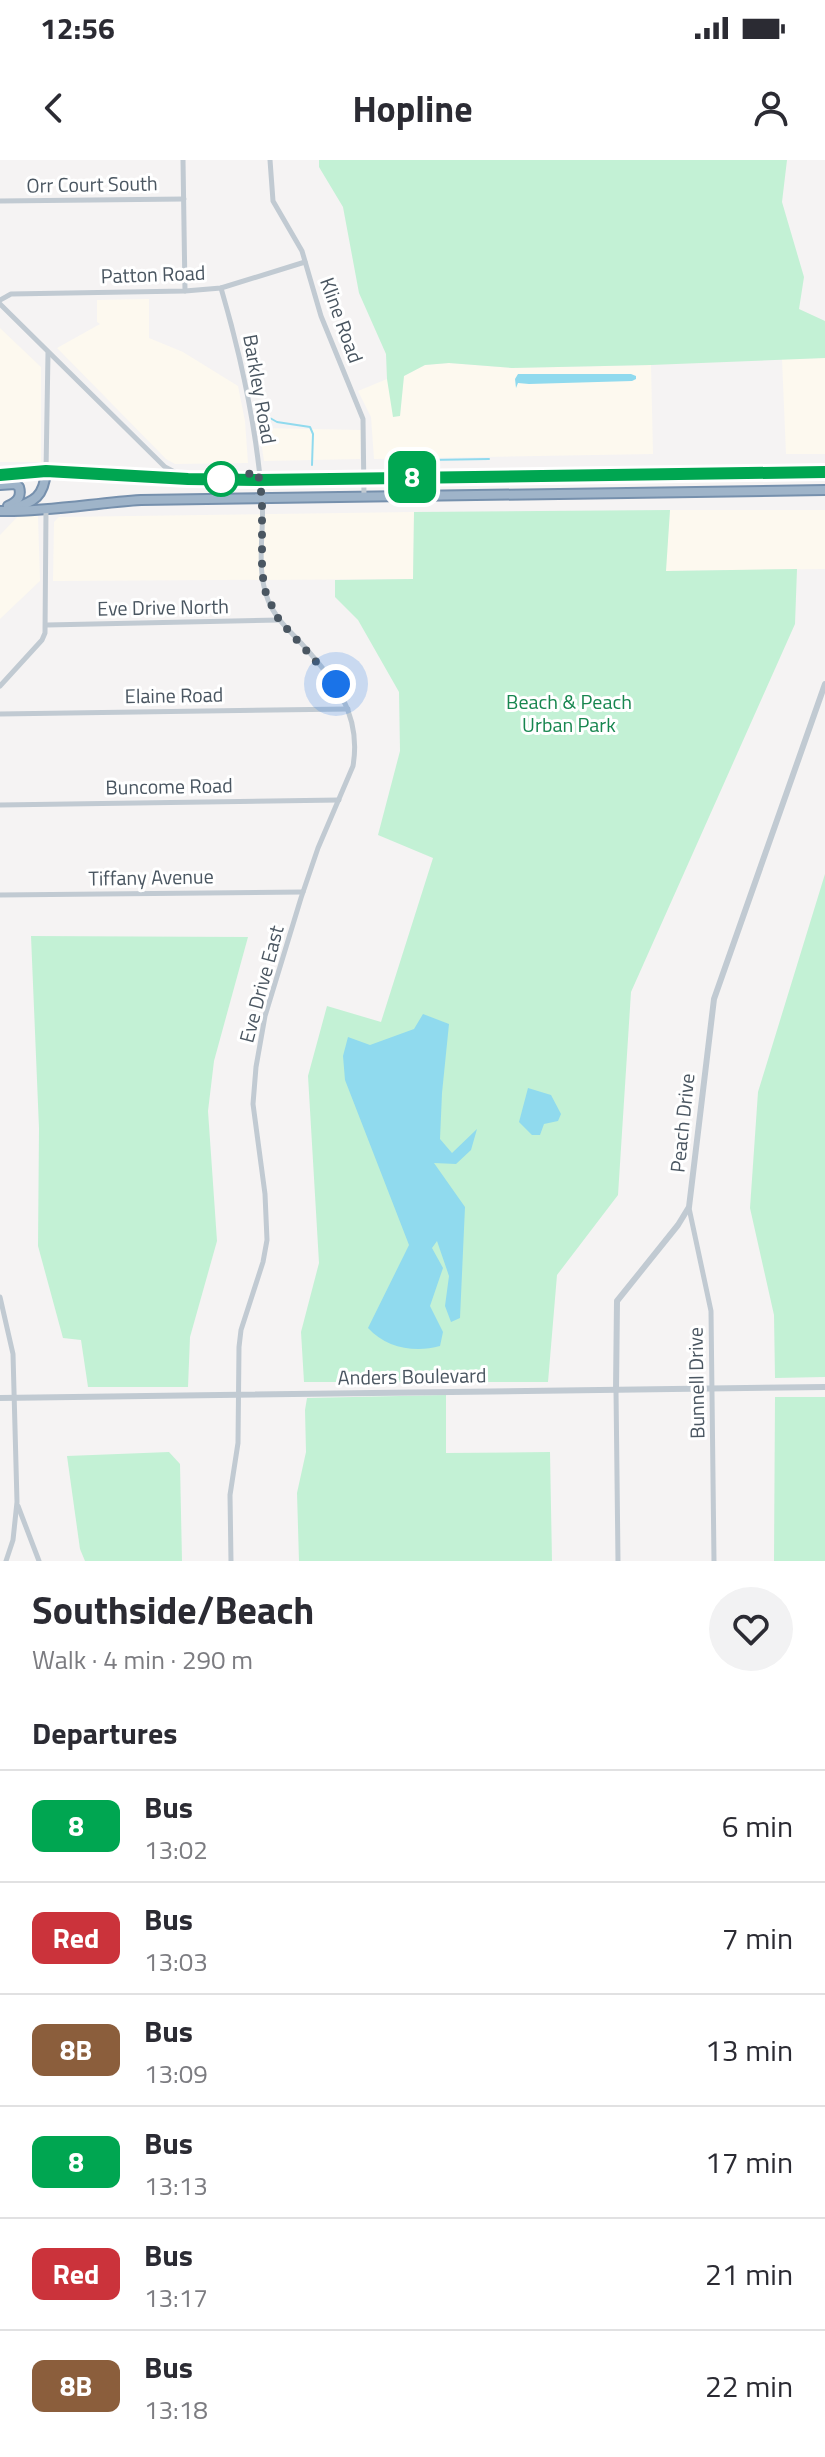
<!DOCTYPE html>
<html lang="en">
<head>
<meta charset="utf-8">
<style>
	body { margin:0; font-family:"Titillium Web",sans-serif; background:#f2f2f3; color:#2b2b33; height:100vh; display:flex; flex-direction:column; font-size:30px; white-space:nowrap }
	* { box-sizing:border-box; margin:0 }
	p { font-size:26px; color:#7c7c81 }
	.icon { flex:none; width:44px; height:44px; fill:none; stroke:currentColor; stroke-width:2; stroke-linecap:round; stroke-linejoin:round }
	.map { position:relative; height:1401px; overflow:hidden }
	.details { display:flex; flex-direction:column; background:#fff; flex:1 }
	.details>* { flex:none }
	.badge { padding:0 16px; border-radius:12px; font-size:28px; line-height:52px }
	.you { position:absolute; width:40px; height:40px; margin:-20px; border:6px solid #fff; border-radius:50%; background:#1a73e8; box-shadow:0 0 0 12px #1a73e833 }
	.map>.badge { position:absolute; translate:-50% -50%; box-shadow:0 0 0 4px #fff }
	h2 { padding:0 32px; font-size:30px; line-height:72px }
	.round { display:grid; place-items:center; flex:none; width:84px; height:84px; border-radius:42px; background:#f2f2f3 }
	.head { display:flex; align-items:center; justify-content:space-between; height:136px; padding:0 32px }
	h1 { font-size:38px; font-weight:700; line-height:60px }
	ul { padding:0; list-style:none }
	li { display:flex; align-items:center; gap:24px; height:112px; padding:0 32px; border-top:2px solid #e1e1e2 }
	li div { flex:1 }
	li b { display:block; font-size:30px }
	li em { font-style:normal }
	li .badge { min-width:88px; font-weight:700; text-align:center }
	.status { display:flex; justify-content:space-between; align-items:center; height:56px; padding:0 40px; background:#fff; direction:ltr }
	.status svg { height:22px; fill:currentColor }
	header { display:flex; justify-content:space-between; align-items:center; height:104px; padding:0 32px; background:#fff; font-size:36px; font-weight:700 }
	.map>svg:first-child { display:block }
	.commercial { fill:#fdf9ef }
	.green { fill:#c3f1d5 }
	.water { fill:#90daee }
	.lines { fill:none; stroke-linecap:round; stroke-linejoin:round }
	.stream { stroke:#90daee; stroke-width:2 }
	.trunk-casing { stroke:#7690ad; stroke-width:12 }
	.minor { stroke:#c1cad2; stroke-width:5 }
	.tertiary { stroke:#c1cad2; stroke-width:6 }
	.trunk { stroke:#9fb4c9; stroke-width:8 }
	.line-casing { stroke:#fff; stroke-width:18 }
	.line { stroke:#00a651; stroke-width:12 }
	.walk { stroke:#4a5661; stroke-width:8; stroke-dasharray:0 14.4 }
	.stop-dot { fill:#fff; stroke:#00a651; stroke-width:4 }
	.labels { text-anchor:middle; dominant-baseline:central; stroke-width:6; stroke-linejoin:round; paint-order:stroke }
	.street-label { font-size:20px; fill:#4a5661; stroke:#fff }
	.park-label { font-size:20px; fill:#17864f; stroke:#fff }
</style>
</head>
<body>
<div class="status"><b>12:56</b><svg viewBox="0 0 49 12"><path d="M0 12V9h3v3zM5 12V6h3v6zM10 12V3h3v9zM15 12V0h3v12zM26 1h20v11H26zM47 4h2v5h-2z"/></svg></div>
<header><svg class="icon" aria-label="back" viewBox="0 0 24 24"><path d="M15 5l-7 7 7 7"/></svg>Hopline<svg class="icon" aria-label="person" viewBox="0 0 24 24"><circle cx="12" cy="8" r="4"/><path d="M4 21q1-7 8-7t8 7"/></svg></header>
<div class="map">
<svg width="825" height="1401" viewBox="0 0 825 1401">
	<rect width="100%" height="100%" fill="#f5f3f3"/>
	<g class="commercial">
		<path d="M149,139V178L183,192L238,226L245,261L248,303L175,304L166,299L57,188L100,164L97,162V140Z"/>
		<path d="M0,168L41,207V302H0Z"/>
		<path d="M825,198V294H786L782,199Z"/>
		<path d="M449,203L512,208L651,205L653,294L374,299L371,257L358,231L387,219L400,256L404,216L425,205Z"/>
		<path d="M259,268L361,270L360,299L264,301Z"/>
		<path d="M670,350H825V409L665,411Z"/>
		<path d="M414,352L413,419L53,421L54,362L59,357Z"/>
		<path d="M18,356H38L40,421L0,459V375Z"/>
	</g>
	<g class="green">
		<path d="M319,0H787L782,42L804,117L799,149L825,161V198L651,205L512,208L449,203L425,205L404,216L400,256L393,257L387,219L386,194L359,133L343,47L319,7Z"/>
		<path d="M670,350L666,411L797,409L795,464L631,832L618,1035L557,1115L548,1222H304L301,1172L319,1103L308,916L327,846L381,862L433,698L378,675L400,591L399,532L358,460L335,437V420L413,419L414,352Z"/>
		<path d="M825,714V1217L775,1218L774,1155L750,1048L758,932Z"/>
		<path d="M31,776L248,777L214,901L208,951L217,1081L190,1177L188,1227H88L81,1180L63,1178L38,1086L39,968Z"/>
		<path d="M446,1235V1293L550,1292L552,1401H299L297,1333L306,1292L305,1250L307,1238Z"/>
		<path d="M775,1237H825V1401H774Z"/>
		<path d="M169,1292L180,1304L182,1401H85L80,1389L67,1296Z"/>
	</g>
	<g class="water">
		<path d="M518,214H631L636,216V219L632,221L529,224L518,223L516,228L515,219Z"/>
		<path d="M423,854L449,864L442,933L440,979L452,993L477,969L471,990L456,1004L434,1003L465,1047L460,1158L451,1162L445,1146L449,1116L437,1081L432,1088L443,1108L430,1146L443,1172L440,1186C415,1193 386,1188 368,1168L409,1085L345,920L343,896L348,877L370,885L414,869Z"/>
		<path d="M528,928L551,935L561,954L558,961L544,964L540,975H532L519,962Z"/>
	</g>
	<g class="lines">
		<g class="stream">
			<path d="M256,250L277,262L310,267L313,274L312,305"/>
			<path d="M429,300L489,299"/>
			<path d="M398,302L408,301"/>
		</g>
		<g class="trunk-casing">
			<g id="trunk">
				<path d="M0,315L46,311L188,319L259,320L825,312"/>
				<path d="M0,325L15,324L19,327C22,337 17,342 8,346"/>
				<path d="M10,350C34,341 44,338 46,311"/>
				<path d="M0,351C48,352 94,343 141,340L825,330"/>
			</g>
		</g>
		<g class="minor">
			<path d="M183,0L185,131"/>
			<path d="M270,0L273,41L302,91L321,156L363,259L364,336"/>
			<path d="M0,41L184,39"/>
			<path d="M221,128C241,196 256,266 262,337C265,371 255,407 268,440C275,458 288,469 301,483C334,519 362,554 353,606L318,688L301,738L265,856L256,907L253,944L265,1034L267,1080L263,1102L241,1170L239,1187L238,1283L230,1335L231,1401"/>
			<path d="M0,140L11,134L185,131L221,128L305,102"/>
			<path d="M0,144L165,307L184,317"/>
			<path d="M46,311L48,193"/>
			<path d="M47,465L279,460"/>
			<path d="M0,526L42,480L45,473L46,351"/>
			<path d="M0,554L348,549"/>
			<path d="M0,645L339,640"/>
			<path d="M0,735L303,732"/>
			<path d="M689,1048L711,1151L714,1401"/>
			<path d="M0,1137L13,1194L17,1342L13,1380L6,1401"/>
			<path d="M616,1230L618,1401"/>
			<path d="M18,1346L39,1401"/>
		</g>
		<g class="tertiary">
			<path d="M616,1230L617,1141L678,1065L689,1047L714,839L825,524"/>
			<path d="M0,1238L825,1227"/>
		</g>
		<use href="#trunk" class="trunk"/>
	</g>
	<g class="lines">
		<g class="line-casing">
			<path id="line" d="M0,315L46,311L188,319L259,320L825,312"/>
		</g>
		<use href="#line" class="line"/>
		<path class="walk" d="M221,319L258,312L262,338V412L266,434L279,460L336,524"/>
	</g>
	<circle class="stop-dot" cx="221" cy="319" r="16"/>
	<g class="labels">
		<g class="street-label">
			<text transform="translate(92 24) rotate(-1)">Orr Court South</text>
			<text transform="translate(153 114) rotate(-2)">Patton Road</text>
			<text transform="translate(342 160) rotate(70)">Kline Road</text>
			<text transform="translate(260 229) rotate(80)">Barkley Road</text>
			<text transform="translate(163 447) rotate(-1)">Eve Drive North</text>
			<text transform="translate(174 535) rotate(-1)">Elaine Road</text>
			<text transform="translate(169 626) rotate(-1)">Buncome Road</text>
			<text transform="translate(151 717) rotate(-1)">Tiffany Avenue</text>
			<text transform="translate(261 824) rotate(-75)">Eve Drive East</text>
			<text transform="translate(682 963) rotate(-84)">Peach Drive</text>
			<text transform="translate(412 1216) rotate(-1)">Anders Boulevard</text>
			<text transform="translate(696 1223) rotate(-91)">Bunnell Drive</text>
		</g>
		<g class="park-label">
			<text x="569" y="541">Beach &amp; Peach<tspan x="569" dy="23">Urban Park</tspan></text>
		</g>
	</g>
</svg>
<div class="you" style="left:336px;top:524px"></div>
<b class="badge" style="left:412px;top:317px;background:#00a651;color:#fff">8</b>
</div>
<section class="details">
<div class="head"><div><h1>Southside/Beach</h1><p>Walk · 4 min · 290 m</p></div><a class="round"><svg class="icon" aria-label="heart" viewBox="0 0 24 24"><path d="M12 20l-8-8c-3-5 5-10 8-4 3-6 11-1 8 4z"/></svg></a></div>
<h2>Departures</h2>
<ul>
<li><span class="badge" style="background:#00a651;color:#fff">8</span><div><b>Bus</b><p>13:02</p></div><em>6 min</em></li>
<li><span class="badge" style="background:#cb333b;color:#fff">Red</span><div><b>Bus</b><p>13:03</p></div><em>7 min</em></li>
<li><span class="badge" style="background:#8b5e3c;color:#fff">8B</span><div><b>Bus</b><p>13:09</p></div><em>13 min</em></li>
<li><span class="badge" style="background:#00a651;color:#fff">8</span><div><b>Bus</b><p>13:13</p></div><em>17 min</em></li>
<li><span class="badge" style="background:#cb333b;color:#fff">Red</span><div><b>Bus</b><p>13:17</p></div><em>21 min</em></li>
<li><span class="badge" style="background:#8b5e3c;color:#fff">8B</span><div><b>Bus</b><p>13:18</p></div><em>22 min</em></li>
</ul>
</section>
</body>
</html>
